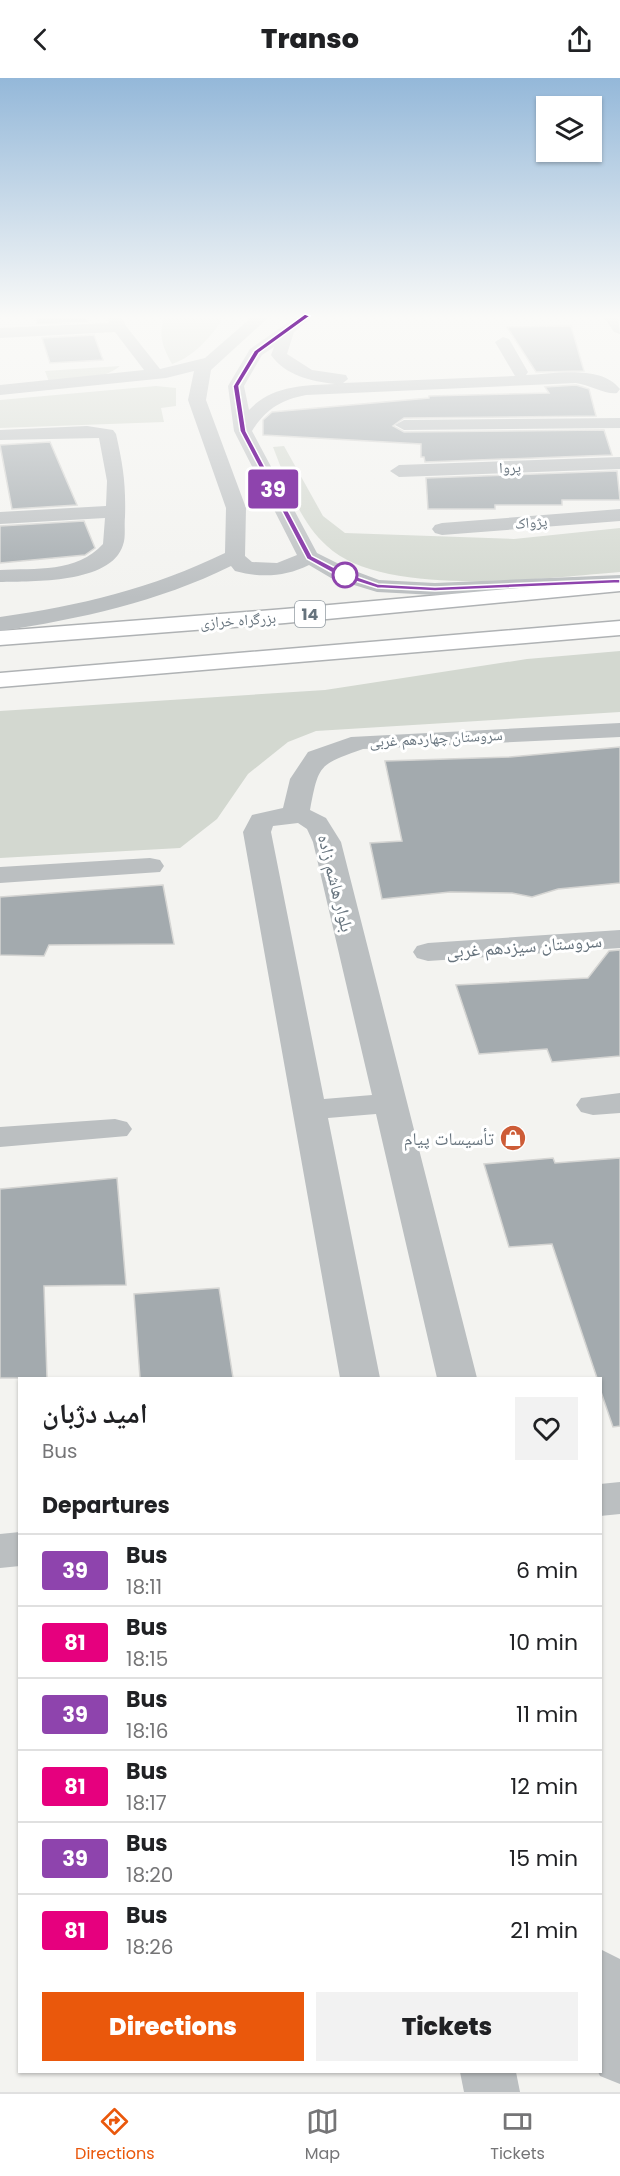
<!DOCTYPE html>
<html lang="en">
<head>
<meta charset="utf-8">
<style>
	body { margin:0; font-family:Poppins,"Noto Naskh Arabic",sans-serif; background:#f2f2f2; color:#202124; height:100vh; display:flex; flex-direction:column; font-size:22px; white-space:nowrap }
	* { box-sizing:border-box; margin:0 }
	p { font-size:20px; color:#757577 }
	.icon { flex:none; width:33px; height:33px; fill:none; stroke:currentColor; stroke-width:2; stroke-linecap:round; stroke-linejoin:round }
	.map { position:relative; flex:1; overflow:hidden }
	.side { position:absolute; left:18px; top:1299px; width:584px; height:696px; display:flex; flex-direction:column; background:#fff; border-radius:0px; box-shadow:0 2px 4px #0004 }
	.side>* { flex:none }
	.badge { padding:0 12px; border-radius:4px; font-size:21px; line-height:39px }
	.tools { position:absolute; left:536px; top:18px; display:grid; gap:12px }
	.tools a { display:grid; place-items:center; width:66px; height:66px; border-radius:0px; background:#fff; box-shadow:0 2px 4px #0004; font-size:30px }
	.map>.badge { position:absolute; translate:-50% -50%; box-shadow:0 0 0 3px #fff }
	h2 { padding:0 24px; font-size:22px; line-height:54px }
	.round { display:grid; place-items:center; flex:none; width:63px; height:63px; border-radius:0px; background:#f2f2f2 }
	.headline { display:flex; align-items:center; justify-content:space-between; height:102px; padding:0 24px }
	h1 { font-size:28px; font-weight:800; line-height:45px }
	.cta { display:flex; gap:12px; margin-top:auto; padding:12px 24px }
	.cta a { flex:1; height:69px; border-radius:0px; background:#ea580c; color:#fff; font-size:24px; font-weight:800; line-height:69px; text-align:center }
	.cta a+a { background:#f2f2f2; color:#202124 }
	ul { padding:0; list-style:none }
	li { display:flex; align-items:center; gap:18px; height:72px; padding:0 24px; border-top:2px solid #e0e0e0 }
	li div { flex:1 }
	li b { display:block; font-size:22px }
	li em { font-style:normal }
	li .badge { min-width:66px; font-weight:700; text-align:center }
	header { display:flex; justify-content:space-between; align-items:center; height:78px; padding:0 24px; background:#fff; font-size:27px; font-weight:800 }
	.tab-bar { display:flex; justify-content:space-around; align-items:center; height:84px; border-top:2px solid #e0e0e0; background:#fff; font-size:16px; color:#757577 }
	.tab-bar a { display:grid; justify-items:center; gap:3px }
	.tab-bar .selected { color:#ea580c }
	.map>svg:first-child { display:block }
	.green { fill:#d3d8d0 }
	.building { fill:#a3aaae; stroke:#d5d5d3; stroke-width:1.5 }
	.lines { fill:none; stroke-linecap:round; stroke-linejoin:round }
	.highway-casing { stroke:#afb2b4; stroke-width:3 }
	.minor { fill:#bbbfc1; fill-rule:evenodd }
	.highway { fill:#fff; fill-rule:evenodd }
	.line { fill:#8e44ad; stroke:#fff; stroke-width:1.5 }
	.stop-dot { fill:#fff; stroke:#8e44ad; stroke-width:3 }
	.labels { text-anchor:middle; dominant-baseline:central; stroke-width:6; stroke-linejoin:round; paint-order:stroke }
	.far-street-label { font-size:15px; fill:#66737d; stroke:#fff }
	.shield { fill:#fff; stroke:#949da4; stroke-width:1.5 }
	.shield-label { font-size:16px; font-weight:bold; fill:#66737d }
	.street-label { font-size:18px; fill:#66737d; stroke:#fff }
	.poi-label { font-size:18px; fill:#66737d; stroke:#fff; text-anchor:end }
</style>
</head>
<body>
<header><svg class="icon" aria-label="back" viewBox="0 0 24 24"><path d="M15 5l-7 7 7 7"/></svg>Transo<svg class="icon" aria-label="share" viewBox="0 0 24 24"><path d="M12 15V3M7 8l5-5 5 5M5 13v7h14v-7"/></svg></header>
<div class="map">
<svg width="620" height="2014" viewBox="0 0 620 2014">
	<rect width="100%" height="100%" fill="#f3f3f0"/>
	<g class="green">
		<path d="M218,238L222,242C210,260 193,279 172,286C163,270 158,258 164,240Z"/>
		<path d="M120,288C103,303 70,301 49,304L45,293Z"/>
		<path d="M156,308L176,310V328L161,330L164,344L0,350V322Z"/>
		<path d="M284,368L323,438L345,455L514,461L620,450V494C546,500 383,521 327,468C298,442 287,404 273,369Z"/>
		<path d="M620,573V634L316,653L288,664L248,696L217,741L180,770L0,780V633L325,612L527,581Z"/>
	</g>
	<g class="building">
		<path d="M35,238H86L88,244L37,246Z"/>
		<path d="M571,248L584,293L536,294L507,249Z"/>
		<path d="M94,257L103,282L50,285L42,260Z"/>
		<path d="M576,307L589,311L596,338L404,340L393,348L404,354L604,352L612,377L425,384L424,379H421V366L263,357V342L272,334L429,320V318L549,315L545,309Z"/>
		<path d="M50,364L77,427L12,431L0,367Z"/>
		<path d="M617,393L620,422H562V427H495V431H428L426,400Z"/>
		<path d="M84,443L95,470L85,477L0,485V448Z"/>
		<path d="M620,669V805L558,811L532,819L512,815L450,814L382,821L370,765L402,763L385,683L510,679Z"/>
		<path d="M163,807L174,866L49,867L44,878L0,877V819Z"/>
		<path d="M620,872V978L552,984L547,971L479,976L456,907L588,900L609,873Z"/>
		<path d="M553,1080L555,1085L620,1080V1348L613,1349L600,1311V1300H597L552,1166L509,1169L484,1086Z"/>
		<path d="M117,1100L126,1207L44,1208L47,1300H0V1111Z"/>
		<path d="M219,1210L233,1300H140L134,1216Z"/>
	</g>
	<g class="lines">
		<g class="highway-casing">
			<g id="highway">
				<path d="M620,501V513L285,545L0,567V553L285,531Z"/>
				<path d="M620,543V557L0,609V595Z"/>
			</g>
		</g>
		<g class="minor">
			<path d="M107,238H121L126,248L160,291L205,280L253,238H270L211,292L206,322L246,430L245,478L252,484L277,485L297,477L234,353L228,308L250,271L297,238H315L294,254L287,276L312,292L346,297L348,301L343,305L515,298L495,264L503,259L509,261L528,294L526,297C553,296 601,286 620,311L617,315C607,317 589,307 576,305L306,317C281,322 266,331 252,353L317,475L347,490L379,502L435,505L620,497V509L435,517L377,514L331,500L309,487C285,499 260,500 235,493L231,488C158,524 80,541 0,553V539C79,528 153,510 225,475L226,430L188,322L194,293L166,300L0,317V307L144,292L115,254L0,260V250L109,245ZM274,269L271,277C286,298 311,303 335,306C304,307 271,308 249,332L244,308L262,277Z"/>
			<path d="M603,238H618L620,256L614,254Z"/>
			<path d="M620,340V350L404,352L395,347L404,342Z"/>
			<path d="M87,348L113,352L116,356C123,387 126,406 125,439C124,447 126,459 123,467C111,506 32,503 0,504V492C35,490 77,495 103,466L105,440L0,446V434L106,428L107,403L99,360L0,362V352Z"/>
			<path d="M620,379V391L399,399L390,393L399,387Z"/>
			<path d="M620,431V443L442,457L435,455L432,451L435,447L442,445Z"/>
			<path d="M620,645V659L363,671C319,687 319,685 310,732L326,740L341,764L477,1300H437L376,1036L328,1040L380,1300H340L243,754L252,737L283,730L290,701L308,674L351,659ZM298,745L307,751L313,764L372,1017L324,1021L271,754L273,748Z"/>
			<path d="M150,780L160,782L164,788L160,794L0,805V789Z"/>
			<path d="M620,852V870L428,883L417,880L413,874L417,868L428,865Z"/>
			<path d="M620,1015V1035L593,1037L581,1034L576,1027L581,1020Z"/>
			<path d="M115,1041L127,1044L132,1051L127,1058L0,1069V1049Z"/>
			<path d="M620,1404V1436L600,1438V1406Z"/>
			<path d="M20,1454V1488L0,1490V1456Z"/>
			<path d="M600,1871L620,1881V2006L600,1998L598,1994Z"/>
			<path d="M460,1994H516L520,2014H464Z"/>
		</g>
		<use href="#highway" class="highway"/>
	</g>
	<linearGradient id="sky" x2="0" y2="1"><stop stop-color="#94b8d9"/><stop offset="0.46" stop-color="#fafaf8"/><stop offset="1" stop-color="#fafaf8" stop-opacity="0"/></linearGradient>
	<rect width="620" height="520" fill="url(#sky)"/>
	<path class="line" d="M305,236L310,238L259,275L239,308L246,353L312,478L341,493L378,506L435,509L620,501V505L435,513L377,510L336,497L307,481L240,353L233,308L254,273Z"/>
	<defs>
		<g id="shop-disc" transform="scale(1.35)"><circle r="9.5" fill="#cd5c37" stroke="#fff"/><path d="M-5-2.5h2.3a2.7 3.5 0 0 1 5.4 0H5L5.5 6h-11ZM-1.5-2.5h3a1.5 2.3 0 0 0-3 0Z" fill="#fff"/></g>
	</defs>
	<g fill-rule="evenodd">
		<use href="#shop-disc" x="513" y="1060"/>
	</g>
	<circle class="stop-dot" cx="345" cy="497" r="12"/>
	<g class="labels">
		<g class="far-street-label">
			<text transform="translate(510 389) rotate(-2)">پروا</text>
			<text transform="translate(531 444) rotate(-5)">پژواک</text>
			<text transform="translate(238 542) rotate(-4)">بزرگراه خرازی</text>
			<text transform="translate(436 660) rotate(-3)">سروستان چهاردهم غربی</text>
		</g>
		<rect class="shield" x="295" y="523" width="30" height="26" rx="4.5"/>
		<g class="shield-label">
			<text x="310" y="536">14</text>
		</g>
		<g class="street-label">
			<text transform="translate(336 805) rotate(76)">بلوار هاشم زاده</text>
			<text transform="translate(524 868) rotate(-4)">سروستان سیزدهم غربی</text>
		</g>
		<g class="poi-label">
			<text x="494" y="1060">تأسیسات پیام</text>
		</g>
	</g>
</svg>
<div class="tools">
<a><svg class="icon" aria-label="layers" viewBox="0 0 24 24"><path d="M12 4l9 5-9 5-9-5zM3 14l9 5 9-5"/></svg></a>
</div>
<b class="badge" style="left:273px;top:411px;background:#8e44ad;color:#fff">39</b>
<section class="side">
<div class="headline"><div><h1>امید دژبان</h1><p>Bus</p></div><a class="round"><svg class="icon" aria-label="heart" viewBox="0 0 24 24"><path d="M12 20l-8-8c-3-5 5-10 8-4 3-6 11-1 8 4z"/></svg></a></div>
<h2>Departures</h2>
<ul>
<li><span class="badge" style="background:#8e44ad;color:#fff">39</span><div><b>Bus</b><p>18:11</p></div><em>6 min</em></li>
<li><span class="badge" style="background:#e6007e;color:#fff">81</span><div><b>Bus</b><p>18:15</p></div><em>10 min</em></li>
<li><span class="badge" style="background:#8e44ad;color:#fff">39</span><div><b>Bus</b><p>18:16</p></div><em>11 min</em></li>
<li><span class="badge" style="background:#e6007e;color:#fff">81</span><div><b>Bus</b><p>18:17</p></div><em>12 min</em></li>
<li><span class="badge" style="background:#8e44ad;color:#fff">39</span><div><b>Bus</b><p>18:20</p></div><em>15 min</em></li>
<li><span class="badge" style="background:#e6007e;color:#fff">81</span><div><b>Bus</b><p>18:26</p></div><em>21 min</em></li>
</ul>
<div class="cta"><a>Directions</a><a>Tickets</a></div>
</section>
</div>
<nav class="tab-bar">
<a class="selected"><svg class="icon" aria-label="directions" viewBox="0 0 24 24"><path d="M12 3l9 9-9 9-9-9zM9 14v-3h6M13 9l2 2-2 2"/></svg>Directions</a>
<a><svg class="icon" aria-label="map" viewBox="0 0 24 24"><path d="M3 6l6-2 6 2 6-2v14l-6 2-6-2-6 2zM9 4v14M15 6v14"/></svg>Map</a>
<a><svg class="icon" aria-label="tickets" viewBox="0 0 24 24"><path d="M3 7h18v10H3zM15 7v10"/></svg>Tickets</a>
</nav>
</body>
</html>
